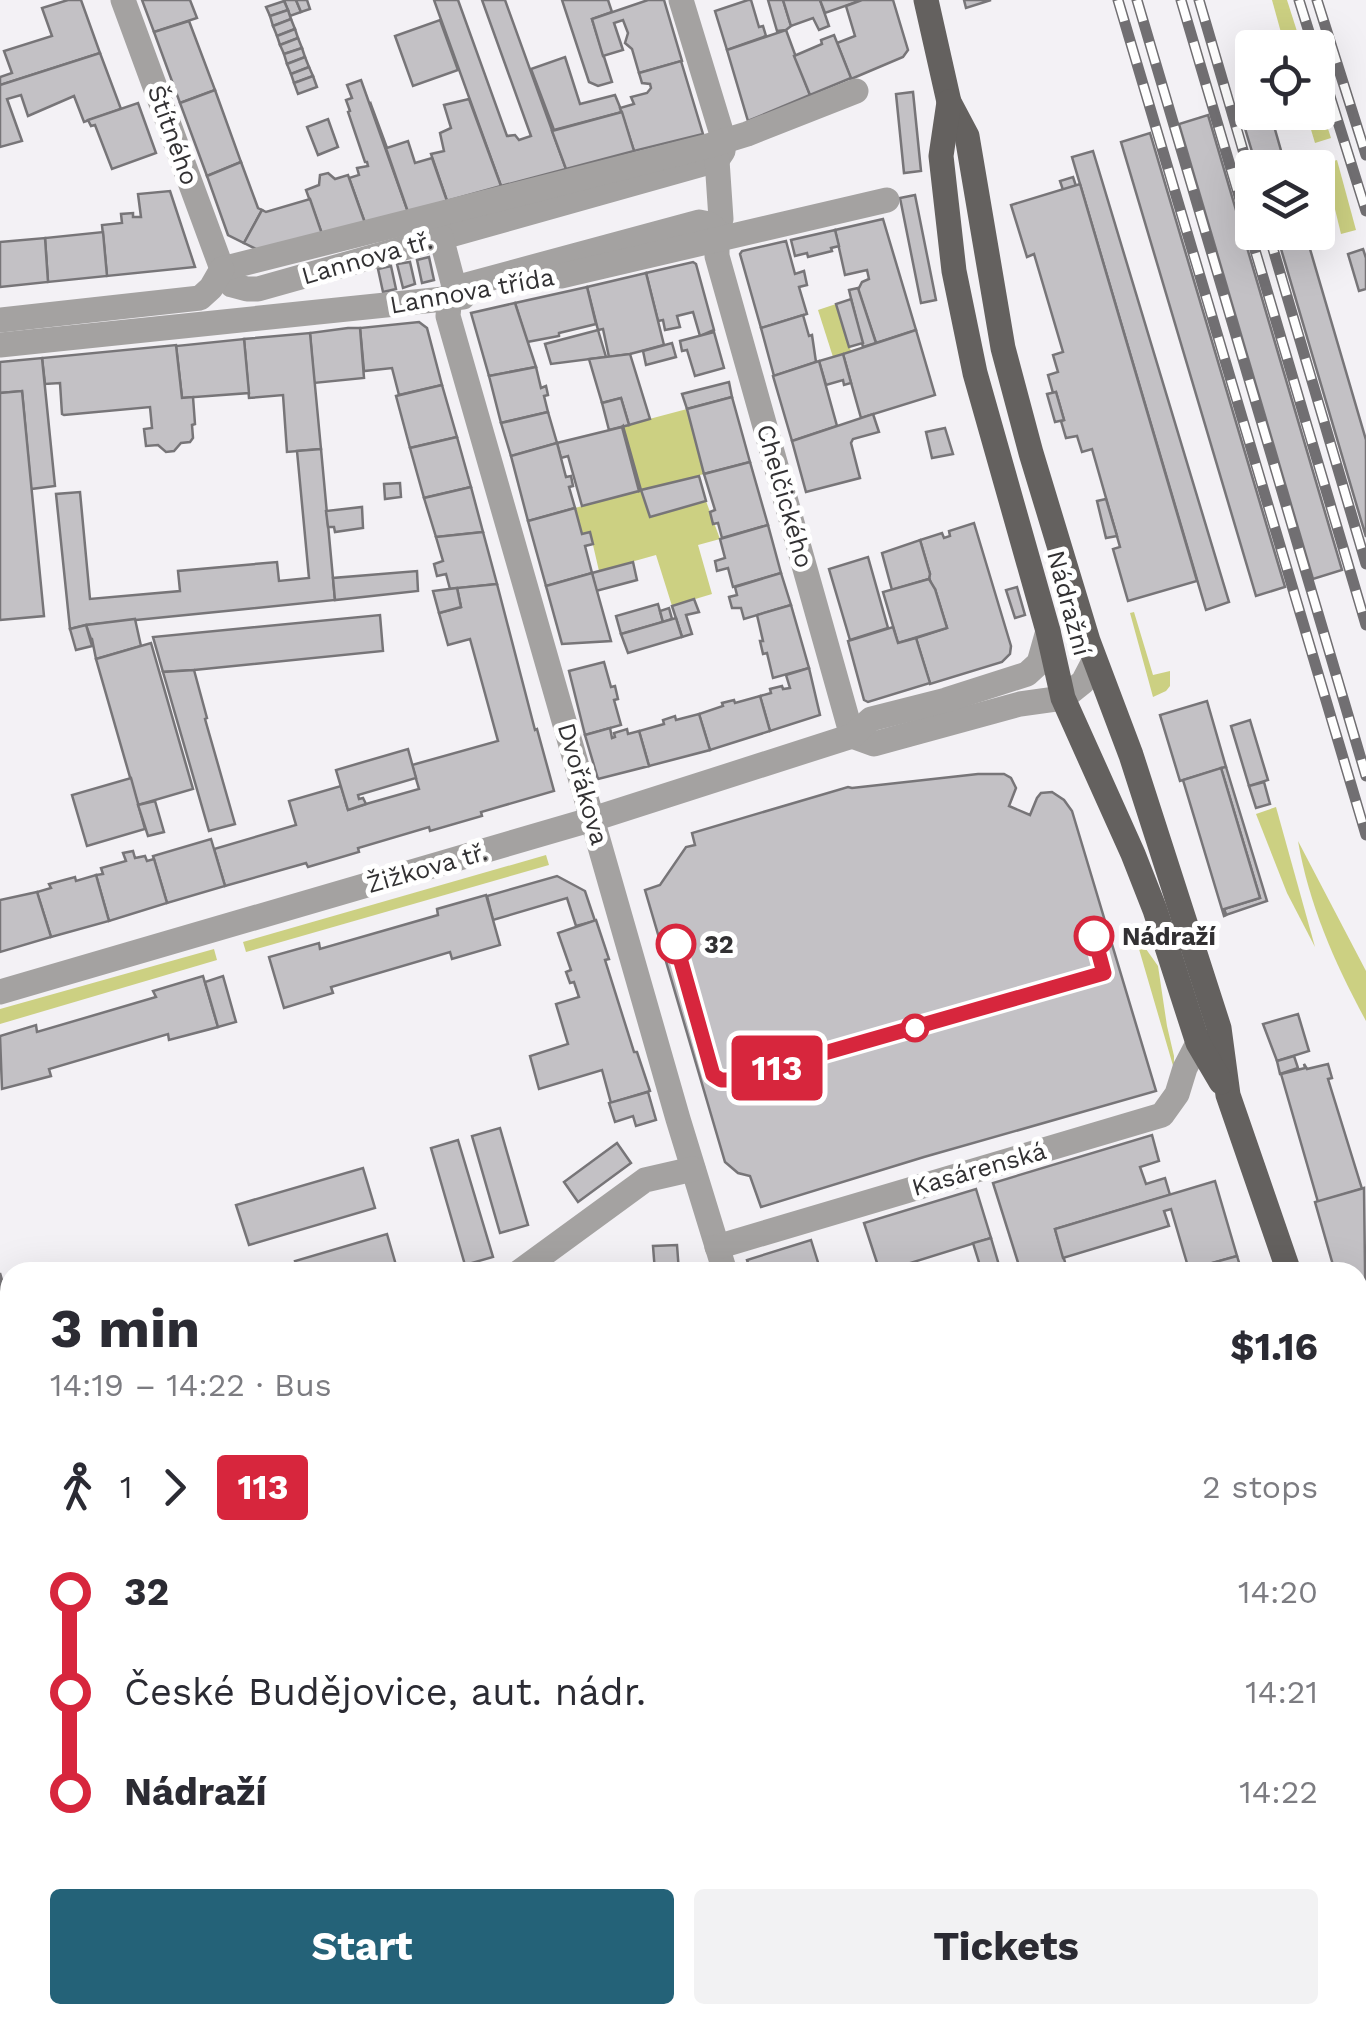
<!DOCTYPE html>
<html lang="en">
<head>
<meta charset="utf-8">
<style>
	body { margin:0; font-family:"Work Sans",sans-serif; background:#f2f2f3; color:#2b2b33; height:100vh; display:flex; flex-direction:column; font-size:38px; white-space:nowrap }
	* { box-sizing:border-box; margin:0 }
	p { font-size:32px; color:#7c7c81 }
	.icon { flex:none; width:55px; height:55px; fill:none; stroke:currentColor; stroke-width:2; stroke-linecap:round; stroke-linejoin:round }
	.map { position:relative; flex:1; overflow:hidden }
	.drawer { position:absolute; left:0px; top:1262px; width:1368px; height:762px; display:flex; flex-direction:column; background:#fff; border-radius:30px 30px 0 0; box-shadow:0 10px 40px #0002 }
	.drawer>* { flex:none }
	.badge { padding:0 20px; border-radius:8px; font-size:35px; line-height:65px }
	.buttons { position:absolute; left:1235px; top:30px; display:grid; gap:20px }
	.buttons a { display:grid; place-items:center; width:100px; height:100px; border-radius:10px; background:#fff; box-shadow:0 10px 40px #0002; font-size:50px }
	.map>.badge { position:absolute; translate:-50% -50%; box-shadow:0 0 0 5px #fff }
	.legs { display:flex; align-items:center; gap:15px; height:110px; padding:0 50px; font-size:32px }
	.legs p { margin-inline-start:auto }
	.head { display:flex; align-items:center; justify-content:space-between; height:170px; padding:0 50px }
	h1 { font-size:55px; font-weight:700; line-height:75px }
	.button { display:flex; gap:20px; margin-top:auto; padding:20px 50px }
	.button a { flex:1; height:115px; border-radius:10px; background:#246278; color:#fff; font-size:40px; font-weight:700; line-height:115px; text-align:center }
	.button a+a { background:#f2f2f3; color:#2b2b33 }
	ul { padding:0 50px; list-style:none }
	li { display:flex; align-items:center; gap:35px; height:100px; font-size:38px }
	li i { display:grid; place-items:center; width:15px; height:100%; margin:0 12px; background:currentColor }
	li i::after { content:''; width:25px; height:25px; margin:-12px; border:8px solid; border-radius:50%; background:#fff }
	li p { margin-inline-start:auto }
	li:first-child i { background:linear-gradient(#0000 50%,currentColor 0) }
	li:last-child i { background:linear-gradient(currentColor 50%,#0000 0) }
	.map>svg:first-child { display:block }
	.industrial { fill:#f2e2f5 }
	.green { fill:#ccd082 }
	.building { fill:#c3c1c5; stroke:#777578; stroke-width:2.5 }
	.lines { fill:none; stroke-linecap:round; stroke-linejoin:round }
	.minor { stroke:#a4a2a1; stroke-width:25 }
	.major { stroke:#64615f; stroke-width:25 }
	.rail-casing { stroke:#716f72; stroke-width:11 }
	.rail { stroke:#fff; stroke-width:8; stroke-dasharray:22; stroke-linecap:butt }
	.line-1-casing { stroke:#fff; stroke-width:22 }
	.line-1 { stroke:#d7263d; stroke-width:15 }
	.stop-1-dot { fill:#fff; stroke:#d7263d; stroke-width:5 }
	.labels { text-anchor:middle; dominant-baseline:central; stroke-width:10; stroke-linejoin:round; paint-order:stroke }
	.street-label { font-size:25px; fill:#323133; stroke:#fff }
	.stop-label { font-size:25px; font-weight:bold; fill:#323133; stroke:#fff; text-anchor:start }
</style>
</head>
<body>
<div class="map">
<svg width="1366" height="2024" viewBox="0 0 1366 2024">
	<rect width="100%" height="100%" fill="#f3f1f5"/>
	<path class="industrial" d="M239,2015H1156L1148,2024H243Z"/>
	<g class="green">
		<path d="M1272,0H1287L1302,47H1285Z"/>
		<path d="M1318,98L1331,138L1315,143L1306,113L1318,112Z"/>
		<path d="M1337,160L1356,230L1341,234L1324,164Z"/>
		<path d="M836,304L851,351L833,357L818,310Z"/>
		<path d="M687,409L704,474L641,491L651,517L706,501L720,539L698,545L712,594L672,606L656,555L599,571L590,532L582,534L575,508L640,490L623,426Z"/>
		<path d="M1134,612L1153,675L1170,671V686L1166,691L1153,697L1130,613Z"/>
		<path d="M1276,807L1315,947L1287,893L1256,814Z"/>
		<path d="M1298,841L1366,971V1021C1335,964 1309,905 1298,841Z"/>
		<path d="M546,855L549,865L246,952L243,942Z"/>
		<path d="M1134,932L1158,966L1167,1026L1174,1056V1069Z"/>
		<path d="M214,949L217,960L0,1024V1009Z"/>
	</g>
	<g class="building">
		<path d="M68,0H81L100,53L0,85V77L12,73L4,51L52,36L42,8Z"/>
		<path d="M142,0H190L197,18L154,32Z"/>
		<path d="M296,0L301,12L290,16L284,0Z"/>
		<path d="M296,0H307L310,9L301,12Z"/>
		<path d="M434,0H458L507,136L515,135L519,140L531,136L482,0H505L566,169L501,186Z"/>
		<path d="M562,0H608L612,12L592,19L612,82L598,86L589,82Z"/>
		<path d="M648,0H664L682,61L639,73L632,49L625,43L628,33L623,20L614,23L623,50L603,56L592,19Z"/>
		<path d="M748,0H751L759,27L763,26L766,36L727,50L715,11Z"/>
		<path d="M768,0H783L791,26L786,30L777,31Z"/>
		<path d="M783,0H820L829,26L819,30L813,18L791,26Z"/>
		<path d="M820,0H862L825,13Z"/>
		<path d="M862,0H893L908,50L903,57L851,79L837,43L855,36L846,6Z"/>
		<path d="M964,0H991L966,8Z"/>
		<path d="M284,1L288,10L270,16L266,7Z"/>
		<path d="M288,10L291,19L273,26L270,16Z"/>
		<path d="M291,19L295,29L277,36L273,26Z"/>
		<path d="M440,20L458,70L413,86L395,36Z"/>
		<path d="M189,21L215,90L180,103L154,32Z"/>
		<path d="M295,29L298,38L280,45L277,36Z"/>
		<path d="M786,30L810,95L748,121L727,50Z"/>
		<path d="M834,35L851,78L810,95L794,56L822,44L821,40Z"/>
		<path d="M298,38L302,48L284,54L280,45Z"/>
		<path d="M302,48L305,57L287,64L284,54Z"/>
		<path d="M100,53L121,109L84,122L74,96L28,116L21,95L7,99L22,141L0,147V85Z"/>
		<path d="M305,57L309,67L291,74L287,64Z"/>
		<path d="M565,57L580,104L615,95L622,112L554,130L531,69Z"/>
		<path d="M681,61L703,134L634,151L620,108L634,104L631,97L647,93L651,88L650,84L642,83L639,73Z"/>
		<path d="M309,67L313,76L294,83L291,74Z"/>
		<path d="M313,76L317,87L298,94L294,83Z"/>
		<path d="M361,80L408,212L365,223L349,178L359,175L357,168L368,166L367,162H365L348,112L350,111L346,100L352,98L347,85Z"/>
		<path d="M215,90L241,162L207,176L180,103Z"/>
		<path d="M913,92L921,171L904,173L896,94Z"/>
		<path d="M1252,97V112H1270L1286,168H1257L1237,102Z"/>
		<path d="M469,99L501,186L447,201L431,154L444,151L440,133L451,128L444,105Z"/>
		<path d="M370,102L387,148L408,141L415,163L432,158L447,201L408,212Z"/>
		<path d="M138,103L156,153L112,169L95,125L91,126L88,120Z"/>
		<path d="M622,112L634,151L566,169L552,131Z"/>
		<path d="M1208,115L1342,570L1313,579L1179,124Z"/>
		<path d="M328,119L338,147L318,155L307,127Z"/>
		<path d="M1150,133L1285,587L1256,596L1121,142Z"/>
		<path d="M1093,151L1229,602L1206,610L1072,157Z"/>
		<path d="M241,162L258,208L262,210L244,243L228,235L207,176Z"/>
		<path d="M328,173L335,179L348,175L365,223L322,234L306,190L319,185L320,175Z"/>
		<path d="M1073,177L1076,186L1063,190L1060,181Z"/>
		<path d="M1080,184L1197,581L1128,601L1113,549L1120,547L1092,449L1082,452L1077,436L1066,438L1061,421L1064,420L1056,392L1053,393L1048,375L1058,372L1053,355L1063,352L1034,254L1027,257L1011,205Z"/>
		<path d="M170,191L195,267L107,276L102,225L122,223L121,214L133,213V217H141L138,194Z"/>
		<path d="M915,195L936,300L921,303L900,198Z"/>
		<path d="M310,199L322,234L260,251L244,243L262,210L266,212Z"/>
		<path d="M883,219L916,330L876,343L858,290L862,282L869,279L867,270L845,275L835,230Z"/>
		<path d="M835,230L839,246L831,248L832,251L808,257L807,253L795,256L791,240Z"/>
		<path d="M103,232L107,276L48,282L45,238Z"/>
		<path d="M1276,232H1305L1366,440V537Z"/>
		<path d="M45,238L48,282L0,287V242Z"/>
		<path d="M786,241L795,274L804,271L807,285L799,287L807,314L761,328L740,254L742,251Z"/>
		<path d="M1363,249L1366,258V289L1359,291L1348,254Z"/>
		<path d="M429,257L434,280L422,283L417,260Z"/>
		<path d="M410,262L415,284L403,288L397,264Z"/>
		<path d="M693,262L696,264L714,330L700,336L693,312L677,316L680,327L665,330L663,320L658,321L646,273Z"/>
		<path d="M391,266L396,289L383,292L378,269Z"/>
		<path d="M646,273L664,345L630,354L609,357L603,329L598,330L587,287Z"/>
		<path d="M587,287L596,324L559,333V336L527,342L515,303Z"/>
		<path d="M858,288L876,343L863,347L849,290Z"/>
		<path d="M851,299L863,343L849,347L836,304Z"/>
		<path d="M515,303L536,367L489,376L471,313Z"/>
		<path d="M803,315L809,336L812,335L816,362L774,376L761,328Z"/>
		<path d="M419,322L427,328L442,385L399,395L392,368L364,371L360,328Z"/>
		<path d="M348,328H360L364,378L314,383L310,333Z"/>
		<path d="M598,330L606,357L551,364L545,344Z"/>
		<path d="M916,330L935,395L861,418L843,354Z"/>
		<path d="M714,332L724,368L695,376L687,350L682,351L680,341Z"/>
		<path d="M310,333L321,449L287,452L283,395L249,398L244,339Z"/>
		<path d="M244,339L249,393L182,398L176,346Z"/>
		<path d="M672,343L676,357L646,365L643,351Z"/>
		<path d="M176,345L182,398L193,397L195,424L192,425L193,438L190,442L181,443L174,451L166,452L158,445L146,446L144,429L152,428L150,407L64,415L62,414L60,383L45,384L42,358Z"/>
		<path d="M630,354L650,419L629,425L621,398L602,403L589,359Z"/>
		<path d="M843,354L851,383L844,385L843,380L826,385L819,361Z"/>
		<path d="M42,358L55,486L31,489L22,391L0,393V362Z"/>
		<path d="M819,361L837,426L792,441L773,376Z"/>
		<path d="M536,367L541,388L546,386L548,395L544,396L548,412L501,423L489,376Z"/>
		<path d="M729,382L732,397L687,409L682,394Z"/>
		<path d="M442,385L457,437L410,448L396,396Z"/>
		<path d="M22,391L44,616L0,620V393Z"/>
		<path d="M1056,392L1064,420L1055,422L1047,394Z"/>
		<path d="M732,397L750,462L704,474L687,409Z"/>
		<path d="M621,398L629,425L609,430L602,403Z"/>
		<path d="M548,412L557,443L511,456L501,423Z"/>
		<path d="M873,414L879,432L853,439L851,443L860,478L806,492L792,441Z"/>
		<path d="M623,426L641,490L639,491L622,427Z"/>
		<path d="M622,427L639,491L582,506L568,456L561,458L557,443Z"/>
		<path d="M945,428L953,454L932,458L926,432Z"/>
		<path d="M457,437L471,487L424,498L410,448Z"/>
		<path d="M557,443L566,477L571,476L573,486L569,487L575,508L528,521L511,456Z"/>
		<path d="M321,449L335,600L86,625L70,629L56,494L80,492L90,599L180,591L178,571L277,562L279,581L309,578L297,451Z"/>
		<path d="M750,462L768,525L722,538L718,523L713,524L710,512L715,510L704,474Z"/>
		<path d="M699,476L706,501L650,517L641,490Z"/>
		<path d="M400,483L401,497L385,499L384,484Z"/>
		<path d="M471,487L483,532L436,537L424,498Z"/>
		<path d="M1106,499L1117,536L1106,538L1097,501Z"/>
		<path d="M362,507L363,528L335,532L334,527H328L326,511Z"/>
		<path d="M575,508L582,534L590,532L593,544L585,546L592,573L546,586L528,521Z"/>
		<path d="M974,523L1011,646L1010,654L1002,662L930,684L916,638L947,628L935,589L932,587L929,577L930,574L920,540L942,533L944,538L950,536L949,531Z"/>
		<path d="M768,525L781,573L733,587L728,568L717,571L715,561L725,558L720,539Z"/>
		<path d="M483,532L497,584L450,589L446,574L437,576L434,564L443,561L436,537Z"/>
		<path d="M920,540L930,574L929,579L892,590L882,553Z"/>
		<path d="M868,557L888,628L850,640L829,569Z"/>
		<path d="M633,562L637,580L596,591L592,573Z"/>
		<path d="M417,571L418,591L335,600L333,578Z"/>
		<path d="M592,573L611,641L562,644L546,586Z"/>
		<path d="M781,573L791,605L744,619L741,608H732L729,597L737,595L735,587Z"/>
		<path d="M929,579L935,589L947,628L898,643L883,592Z"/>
		<path d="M497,584L535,730L537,729L554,791L481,812L482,816L430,831L429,827L358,848L359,852L308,867L306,863L225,886L214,849L296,825L289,801L341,786L348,810L366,804L419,789L412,765L498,741L470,639L448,645L439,613L461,607L457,588Z"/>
		<path d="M1017,587L1025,615L1015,618L1006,590Z"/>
		<path d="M457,588L461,607L439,613L433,591Z"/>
		<path d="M694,599L699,612L686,615L692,634L682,637L672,606Z"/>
		<path d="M658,604L663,622L621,634L616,616Z"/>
		<path d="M791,605L809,668L773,678L767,653L763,654L760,641H763L757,615Z"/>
		<path d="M669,608L672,619L663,622L660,611Z"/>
		<path d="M380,615L383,651L194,670L163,672L153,637Z"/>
		<path d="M676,618L682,637L628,653L621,634Z"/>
		<path d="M135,619L141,646L96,659L92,639H91L86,625Z"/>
		<path d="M86,625L92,646L76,650L70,629Z"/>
		<path d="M893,627L898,643L916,638L930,683L868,702L864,700L848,641Z"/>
		<path d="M151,643L193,789L138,805L96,659Z"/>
		<path d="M604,662L611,687L615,686L618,699L614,700L621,725L585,735L569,671Z"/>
		<path d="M809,668L820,715L770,731L760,696L771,693L770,689L782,686L783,689L790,688L786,675Z"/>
		<path d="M194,670L207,718L205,719L235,824L209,831L163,672Z"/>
		<path d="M760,696L770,731L710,750L699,714L723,706L722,703L734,700L735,703Z"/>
		<path d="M1207,701L1226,767L1180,781L1160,715Z"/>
		<path d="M699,714L710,750L649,766L639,731L664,724L663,720L675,716L676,720Z"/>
		<path d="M1250,720L1268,780L1249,786L1231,726Z"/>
		<path d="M610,728L612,738L615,737L614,733L627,729L628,734L639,731L649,766L598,779L585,735Z"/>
		<path d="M408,749L416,778L358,795L359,799L363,798L366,804L348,810L336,770Z"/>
		<path d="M1226,767L1267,901L1226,915L1224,909L1260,898L1221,768Z"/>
		<path d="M1221,768L1260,898L1224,909L1226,915L1224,916L1183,780Z"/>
		<path d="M978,774H1004L1011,778L1016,788L1009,806L1030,815L1037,798L1041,793L1052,792L1064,800L1072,811L1156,1091L924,1157L761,1207L750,1176L738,1173L725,1162L645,890L660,885L686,847L695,845L692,833L848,787L852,788Z"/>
		<path d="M131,778L145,829L87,846L72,795Z"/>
		<path d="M1264,782L1270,804L1256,808L1249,786Z"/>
		<path d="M155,801L164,832L148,836L138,805Z"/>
		<path d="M211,839L225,886L167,903L153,856Z"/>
		<path d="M133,851L135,858L145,856L147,861L154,859L167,903L109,921L96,875L103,874L101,868L126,861L123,853Z"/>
		<path d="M96,875L109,921L51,937L37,892L51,888L49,884L75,877L76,881Z"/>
		<path d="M557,876L585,891L595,921L576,926L567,898L493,920L487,896Z"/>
		<path d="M37,892L51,937L0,952V900Z"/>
		<path d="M486,895L500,945L452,959L450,952L331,987L333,993L284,1008L269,957L319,943L320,949L438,915L437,909Z"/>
		<path d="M596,920L609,959L605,960L634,1052H637L650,1091L611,1103L602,1070L539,1089L530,1056L568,1044L556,1004L579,997L574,982L570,983L566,972L571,970L558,933Z"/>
		<path d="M203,976L218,1027L169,1040L168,1034L49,1069L51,1076L2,1089L0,1036L36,1025L37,1032L156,997L153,991Z"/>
		<path d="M223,976L236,1022L218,1027L205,982Z"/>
		<path d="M1298,1014L1309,1051L1277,1061L1263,1024Z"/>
		<path d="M1294,1056L1298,1068L1280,1074L1277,1061Z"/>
		<path d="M1304,1064L1307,1069L1328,1064L1332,1078L1328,1079L1362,1189L1318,1202L1281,1074L1305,1068Z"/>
		<path d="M648,1092L656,1120L636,1126L633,1116L615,1122L609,1103Z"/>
		<path d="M500,1128L528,1225L500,1233L472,1136Z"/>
		<path d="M1152,1135L1159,1161L1140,1167L1146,1184L1165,1178L1170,1195L1055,1229L1068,1272H1021L993,1183Z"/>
		<path d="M458,1140L493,1257L465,1265L431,1148Z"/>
		<path d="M617,1143L631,1163L578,1202L564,1182Z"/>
		<path d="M363,1168L375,1208L249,1245L236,1205Z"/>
		<path d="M1215,1181L1237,1256L1189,1270L1171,1209L1164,1211L1169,1226L1063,1258L1055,1229Z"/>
		<path d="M1364,1188L1366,1348L1359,1350L1358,1272H1335L1315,1202Z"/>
		<path d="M976,1189L991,1238L894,1268L895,1272H880L864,1223Z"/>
		<path d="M387,1234L398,1272H298L295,1261Z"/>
		<path d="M991,1238L1001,1272H982L973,1243Z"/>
		<path d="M811,1240L821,1272H751L747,1260Z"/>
		<path d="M677,1245L679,1272H655L653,1246Z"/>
		<path d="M1237,1256L1242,1272H1191L1190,1269Z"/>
		<path d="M0,1273L10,1308V1390L0,1393Z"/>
		<path d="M3,1677L10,1694V1711L0,1715V1678Z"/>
		<path d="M10,1711V1752L0,1757V1715Z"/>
		<path d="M10,1752V1806L0,1811V1795L8,1791L0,1777V1757Z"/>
		<path d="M1366,1800V1970L1358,1918V1801Z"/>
		<path d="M1358,1918L1364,1956L1358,1957Z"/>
		<path d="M0,1939H10V1974H1Z"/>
		<path d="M56,2015H86L78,2017L80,2021L59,2024Z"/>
		<path d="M314,2015H370L372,2024H317Z"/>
		<path d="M437,2015H660V2016L629,2024H439Z"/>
		<path d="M682,2015L685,2024H662L660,2015Z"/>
		<path d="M746,2015H775L748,2022Z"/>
		<path d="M826,2015H926L928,2024H829Z"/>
		<path d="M974,2015H1025L1028,2024H977Z"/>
		<path d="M1084,2015H1156L1148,2024H1085Z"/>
		<path d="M1291,2015H1319L1320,2024H1292Z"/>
		<path d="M660,2016L662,2024H629Z"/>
	</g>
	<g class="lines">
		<g class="minor">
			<path d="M123,0L222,269L232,285L247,289H258L717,160L723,151L724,141L681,0"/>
			<path d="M717,160L721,219L717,231V256L852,736"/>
			<path d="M717,231L709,224L699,222L466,285L450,295L448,316L678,1119L725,1272"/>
			<path d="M441,237L455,290"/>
			<path d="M222,269L708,146L747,134L856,91"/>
			<path d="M561,276L887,200"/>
			<path d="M0,320L200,298L211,288L222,269"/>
			<path d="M0,345L463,297"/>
			<path d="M852,736L874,744L1020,704L1063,698L1083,682L1094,661"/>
			<path d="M0,992L593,819L852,736L871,719L946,700L1027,674L1039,663L1048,631"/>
			<path d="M717,1247L1162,1115L1177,1094L1185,1068L1198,1043"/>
			<path d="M519,1272L645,1180L693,1169"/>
			<path d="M0,1590L10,1612"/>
			<path d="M0,1915L10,1914"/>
			<path d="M204,2015L208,2024"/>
			<path d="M950,2015L953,2024"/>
		</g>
		<g class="major">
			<path d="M926,0L949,102L967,136L1003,348L1031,453L1088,641L1131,755L1219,1028L1228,1095L1289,1272"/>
			<path d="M949,102L941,156L954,271L975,373L1048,631L1063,698L1133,854L1155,910L1198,1043L1221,1082"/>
			<path d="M1202,2024L1208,2015"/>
		</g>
		<g class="rail-casing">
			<g id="rail">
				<path d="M1118,0L1366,835"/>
				<path d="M1137,0L1366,776"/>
				<path d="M1181,0L1366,625"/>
				<path d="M1199,0L1252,181"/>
				<path d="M1299,0L1314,48"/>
				<path d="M1317,0L1366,155"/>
				<path d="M1318,58L1366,211"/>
				<path d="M1268,232L1366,564"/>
			</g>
		</g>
		<use href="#rail" class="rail"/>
	</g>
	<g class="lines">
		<g class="line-1-casing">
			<path id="line-1" d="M676,944L713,1075L721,1080H730L1104,973L1094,936"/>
		</g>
		<use href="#line-1" class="line-1"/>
	</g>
	<g class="stop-1-dot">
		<circle cx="1094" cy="936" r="18"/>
		<circle cx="676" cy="944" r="18"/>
		<circle cx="915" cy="1028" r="12"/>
	</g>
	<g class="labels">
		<g class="street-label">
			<text transform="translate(173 135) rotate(70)">Štítného</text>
			<text transform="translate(367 258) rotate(-16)">Lannova tř.</text>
			<text transform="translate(472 291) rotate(-10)">Lannova třída</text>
			<text transform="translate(785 496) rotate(74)">Chelčického</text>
			<text transform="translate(1069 603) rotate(75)">Nádražní</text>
			<text transform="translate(583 784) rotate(74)">Dvořákova</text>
			<text transform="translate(427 868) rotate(-16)">Žižkova tř.</text>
			<text transform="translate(979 1169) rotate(-16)">Kasárenská</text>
		</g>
		<g class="stop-label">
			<text x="1122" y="936">Nádraží</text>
			<text x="704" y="944">32</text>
		</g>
	</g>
</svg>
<div class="buttons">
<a><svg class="icon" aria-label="locate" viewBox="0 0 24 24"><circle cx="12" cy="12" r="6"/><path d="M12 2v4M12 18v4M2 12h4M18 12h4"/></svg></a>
<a><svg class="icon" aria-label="layers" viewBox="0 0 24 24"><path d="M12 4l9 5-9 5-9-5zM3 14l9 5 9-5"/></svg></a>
</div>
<b class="badge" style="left:777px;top:1068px;background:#d7263d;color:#fff">113</b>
<section class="drawer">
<div class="head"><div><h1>3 min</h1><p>14:19 – 14:22 · Bus</p></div><b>$1.16</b></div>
<div class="legs"><svg class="icon" aria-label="walk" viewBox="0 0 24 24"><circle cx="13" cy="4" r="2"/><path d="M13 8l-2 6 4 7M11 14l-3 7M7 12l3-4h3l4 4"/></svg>1<svg class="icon" aria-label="forward" viewBox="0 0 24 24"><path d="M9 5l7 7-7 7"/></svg><b class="badge" style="background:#d7263d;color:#fff">113</b><p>2 stops</p></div>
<ul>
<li><i style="color:#d7263d"></i><b>32</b><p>14:20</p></li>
<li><i style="color:#d7263d"></i><span>České Budějovice, aut. nádr.</span><p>14:21</p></li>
<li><i style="color:#d7263d"></i><b>Nádraží</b><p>14:22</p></li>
</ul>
<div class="button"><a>Start</a><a>Tickets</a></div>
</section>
</div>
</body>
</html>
